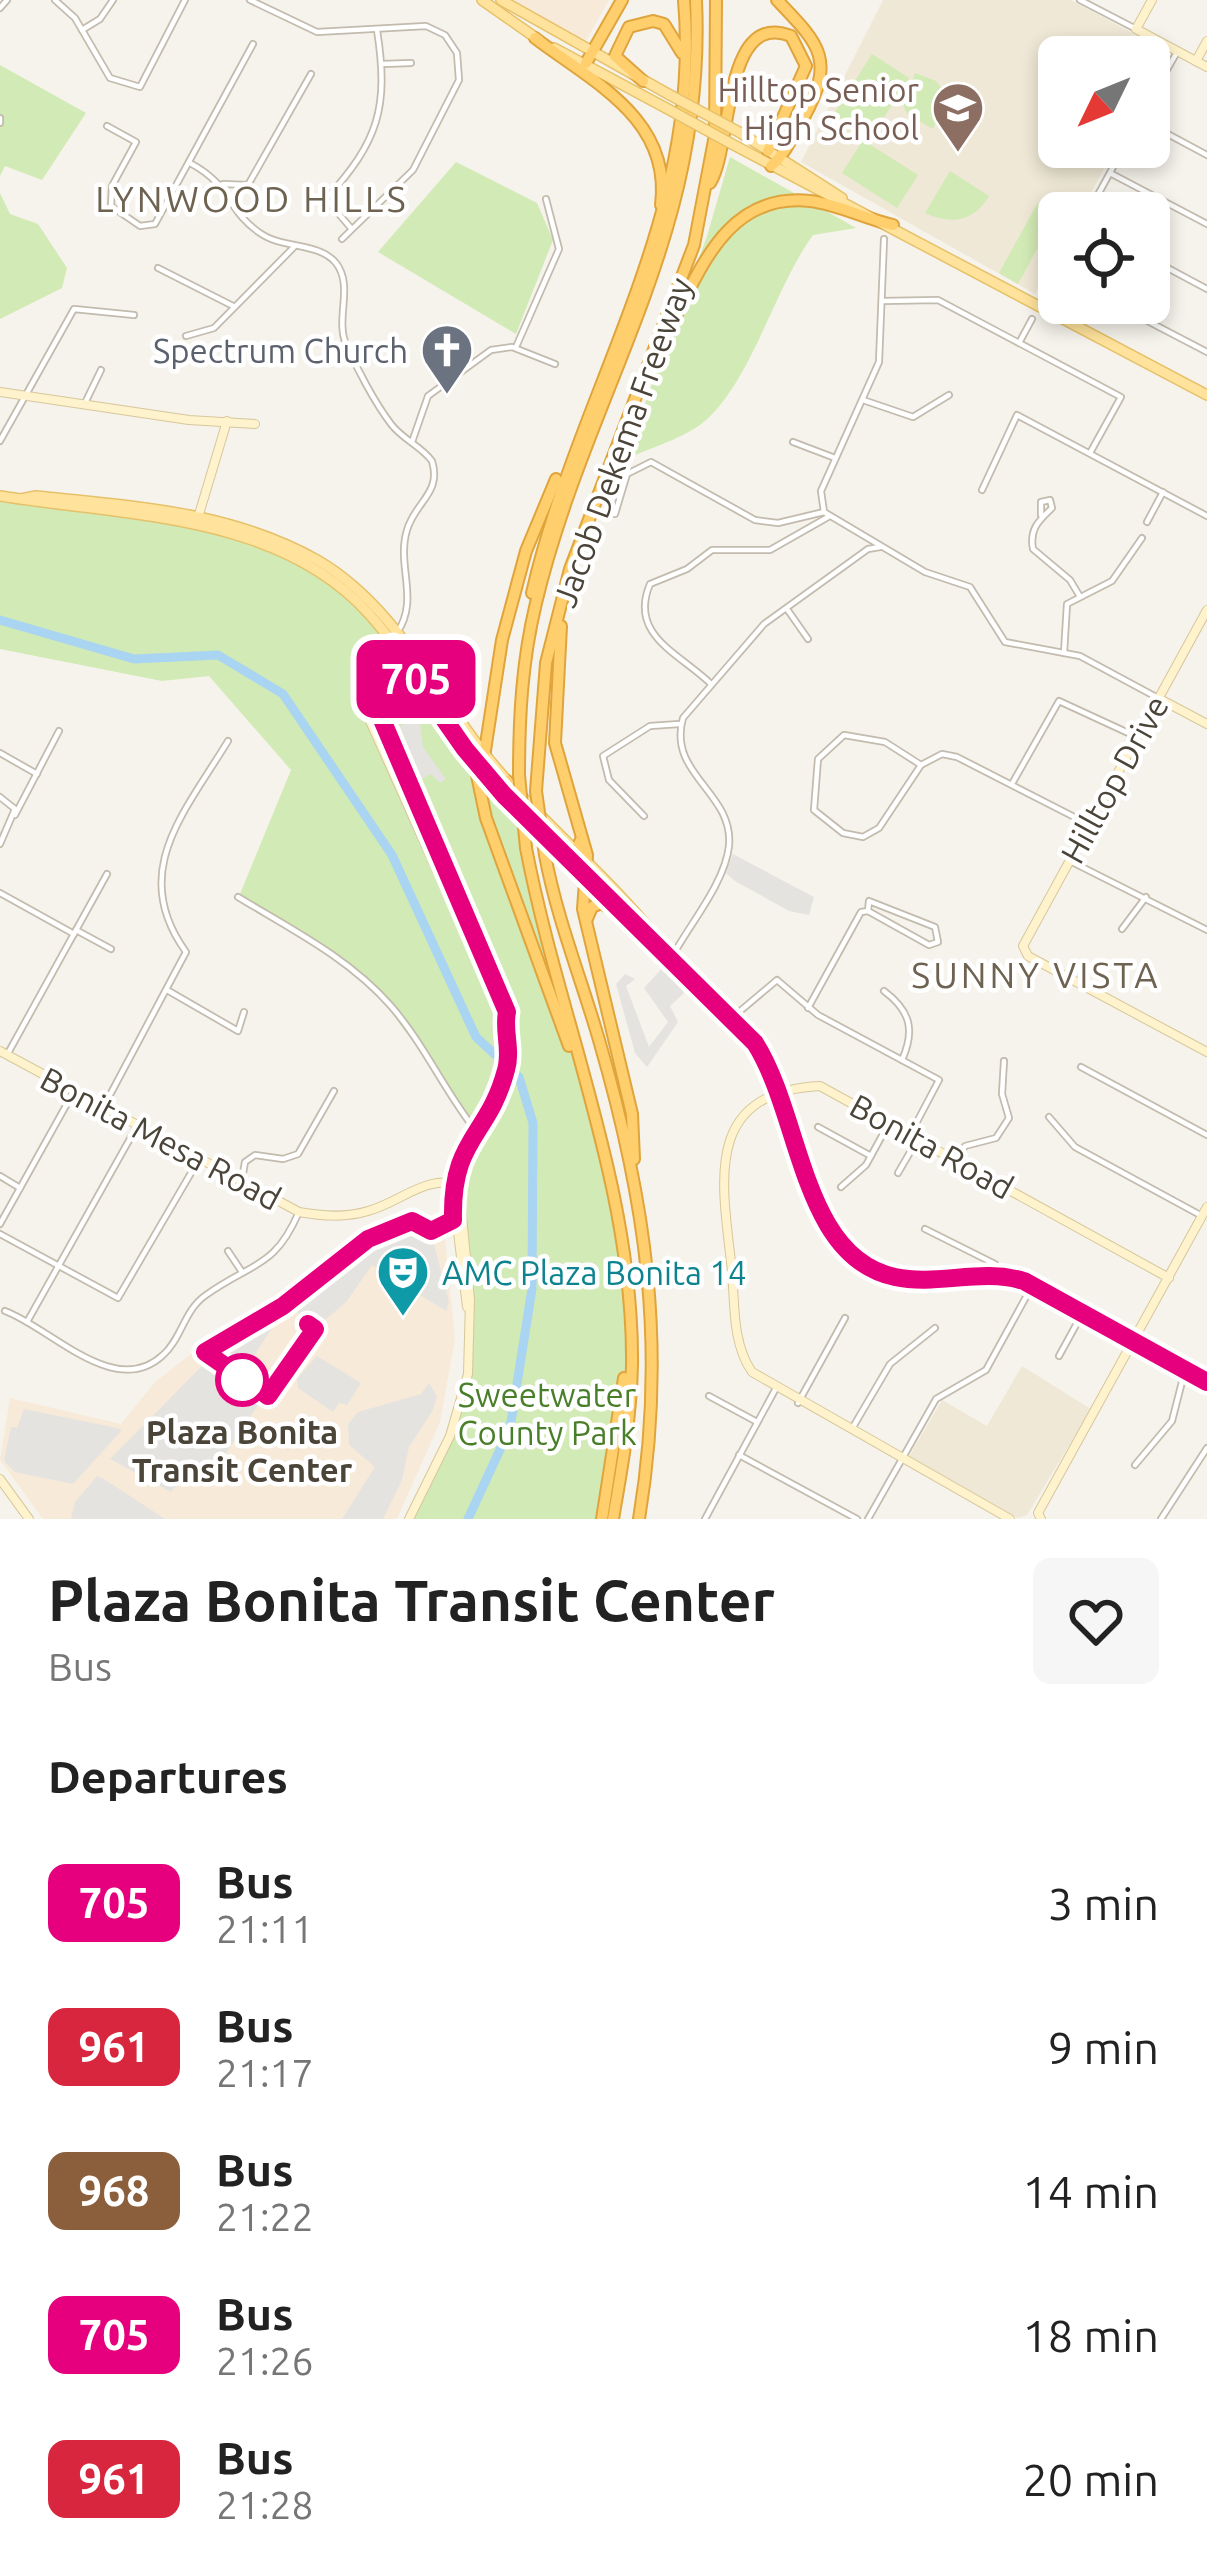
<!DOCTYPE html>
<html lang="en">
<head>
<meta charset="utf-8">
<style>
	body { margin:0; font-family:Ubuntu,sans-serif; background:#f6f6f6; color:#222; height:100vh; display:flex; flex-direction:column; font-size:45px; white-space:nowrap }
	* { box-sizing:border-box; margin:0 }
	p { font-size:39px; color:#767676 }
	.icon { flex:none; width:66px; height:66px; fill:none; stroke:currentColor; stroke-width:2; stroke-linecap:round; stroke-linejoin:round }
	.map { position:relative; height:1519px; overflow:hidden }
	.panel { display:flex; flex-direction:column; background:#fff; flex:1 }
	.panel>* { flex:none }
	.badge { padding:0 24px; border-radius:18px; font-size:42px; line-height:78px }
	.needle { width:78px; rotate:227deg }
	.buttons { position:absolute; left:1038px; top:36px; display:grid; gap:24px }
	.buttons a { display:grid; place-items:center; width:132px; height:132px; border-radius:18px; background:#fff; box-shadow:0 6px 18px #0003; font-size:60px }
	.map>.badge { position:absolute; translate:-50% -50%; box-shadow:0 0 0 6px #fff }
	h2 { padding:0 48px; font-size:45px; line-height:108px }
	.round { display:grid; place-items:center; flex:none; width:126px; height:126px; border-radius:18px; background:#f6f6f6 }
	.headline { display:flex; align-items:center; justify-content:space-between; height:204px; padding:0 48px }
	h1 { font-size:57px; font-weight:600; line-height:90px }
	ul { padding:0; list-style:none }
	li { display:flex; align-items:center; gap:36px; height:144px; padding:0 48px }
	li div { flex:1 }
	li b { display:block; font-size:45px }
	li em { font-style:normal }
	li .badge { min-width:132px; font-weight:700; text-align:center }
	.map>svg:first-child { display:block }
	.commercial { fill:#f7ead8 }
	.education { fill:#efe8d6 }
	.green { fill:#d2eab5 }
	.parking { fill:#e5e3e0 }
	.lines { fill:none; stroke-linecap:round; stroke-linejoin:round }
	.river { stroke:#a9d4f2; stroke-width:9 }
	.street-casing { stroke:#c2bbae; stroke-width:8 }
	.secondary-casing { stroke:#d6c79b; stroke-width:10 }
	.primary-casing { stroke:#e6c16a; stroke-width:12 }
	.highway-casing { stroke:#e0a43c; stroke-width:14 }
	.street { stroke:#fff; stroke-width:4.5 }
	.secondary { stroke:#fff3cd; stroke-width:8 }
	.primary { stroke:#ffe39c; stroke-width:9 }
	.highway { stroke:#ffcf6e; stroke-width:10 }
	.primary-bridge-casing { stroke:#e6c16a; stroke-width:12; stroke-linecap:butt }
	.highway-bridge-casing { stroke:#e0a43c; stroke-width:14; stroke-linecap:butt }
	.primary-bridge { stroke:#ffe39c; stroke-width:9 }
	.highway-bridge { stroke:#ffcf6e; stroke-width:10 }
	.line-casing { stroke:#fff; stroke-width:27 }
	.line { stroke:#e6007e; stroke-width:18 }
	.stop-dot { fill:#fff; stroke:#e6007e; stroke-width:6 }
	.labels { text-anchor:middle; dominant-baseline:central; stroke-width:9; stroke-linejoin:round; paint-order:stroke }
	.education-label { font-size:33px; fill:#785e54; stroke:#fff; text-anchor:end }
	.worship-label { font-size:33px; fill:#5b616d; stroke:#fff; text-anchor:end }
	.street-label { font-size:33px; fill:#4b4439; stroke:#fff }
	.culture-label { font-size:33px; fill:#0d838f; stroke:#fff; text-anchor:start }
	.park-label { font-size:33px; fill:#4a7f2a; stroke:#fff }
	.stop-label { font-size:33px; font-weight:bold; fill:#4b4439; stroke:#fff }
	.neighbourhood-label { font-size:36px; letter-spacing:3px; fill:#6e6250; stroke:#fff }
</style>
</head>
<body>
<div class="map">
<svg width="1207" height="1519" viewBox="0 0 1207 1519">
	<rect width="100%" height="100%" fill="#f6f3ec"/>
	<g class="commercial">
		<path d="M514,0H609L585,42Z"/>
		<path d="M411,1212L437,1222L445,1239L455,1339L440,1422L397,1519H43L0,1460L10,1398L121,1424L155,1382L209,1340L374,1225Z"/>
	</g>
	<g class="education">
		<path d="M883,0H1071L1168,52L1149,87V57H1059V147H1116L1080,213H1059V251L1035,294L801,162Z"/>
		<path d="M1022,1366L1091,1409L1027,1515L1018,1518L908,1458L942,1400L987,1426Z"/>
	</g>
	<g class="green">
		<path d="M872,54L909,78L869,141L832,117Z"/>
		<path d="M0,65L86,113L42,180L5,166L0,176Z"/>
		<path d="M915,73L936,81L946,93L933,129L907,114L903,104Z"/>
		<path d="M863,140L918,175L897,208L842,173Z"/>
		<path d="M730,157L856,228L813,235C774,288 750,387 700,425C679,440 647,449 624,460L707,236Z"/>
		<path d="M456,162L537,203L553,240L516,334L378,252Z"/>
		<path d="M950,171L989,196C973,222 952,225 925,213Z"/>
		<path d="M0,193L10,214L38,224L67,268L62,288L0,319Z"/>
		<path d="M1037,204L1056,214L1018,284L999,273Z"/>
		<path d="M0,495C120,508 282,515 370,608C404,644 428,688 458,727C497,779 530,799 525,870L623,1250L631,1428L620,1519H409C440,1457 470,1398 469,1327C468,1249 437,1203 477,1129L369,982L240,894L291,770L209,676L162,681L0,649Z"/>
	</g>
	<g class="parking">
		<path d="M405,687L418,706L423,747L446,779L440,783L431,774L418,781L397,743V729L408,720L399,699V688Z"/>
		<path d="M733,854L814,897L809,915L789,911L735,881L726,873Z"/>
		<path d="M664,966L684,993L670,1006L678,1022L647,1067L635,1053L616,984L625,974L635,979L626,986L649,1047L668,1022L644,988Z"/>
		<path d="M406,1228L434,1244L449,1302L446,1311L372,1265L347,1301L318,1326L291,1308L370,1245Z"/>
		<path d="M279,1317L246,1368L226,1355L222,1349Z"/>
		<path d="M317,1356L361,1383L347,1405L339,1403L333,1412L298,1388L297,1379Z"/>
		<path d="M205,1363L261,1401L216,1468L194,1464L171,1492L110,1459Z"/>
		<path d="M429,1383L437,1396L433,1410L409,1447L402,1480L383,1519H342L375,1467L349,1445L348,1424L358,1412L421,1394Z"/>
		<path d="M24,1409L117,1428L122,1430L73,1484L15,1472L4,1461L11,1427L17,1428Z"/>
		<path d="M97,1476L107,1481L165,1519H71L75,1502Z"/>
	</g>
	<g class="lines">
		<path class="river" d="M0,620L134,659L218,655L283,694L392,855L476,1037L519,1077L533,1123L532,1289L510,1428L468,1519"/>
		<g class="street-casing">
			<g id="street">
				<path d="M55,0L75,18L110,78L140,87L185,0"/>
				<path d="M250,0L317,32L426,26L445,35L457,53L459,80L413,170L342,239"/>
				<path d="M1080,0L1136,29"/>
				<path d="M0,8L7,0"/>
				<path d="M82,30L100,19L113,0"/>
				<path d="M382,64L411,63"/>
				<path d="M1149,101L1176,54"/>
				<path d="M0,118V123"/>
				<path d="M1149,124L1207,155"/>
				<path d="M107,126L136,142L112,186L111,206L140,226L155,224L253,44"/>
				<path d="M190,163C233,186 226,210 260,233C282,249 319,242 336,263C354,286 335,318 346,344C357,369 375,403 391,424C402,439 421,446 432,461C442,493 415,502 407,530C396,566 420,599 397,633"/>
				<path d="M1110,173L1207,224"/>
				<path d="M223,184L248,185L311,74"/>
				<path d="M1088,213L1124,147"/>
				<path d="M350,227L326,199C379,141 389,107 377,30"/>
				<path d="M1149,258L1207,289"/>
				<path d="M158,268L233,306"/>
				<path d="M1043,296L1059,266"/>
				<path d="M883,301L938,300L1121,397L1090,453"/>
				<path d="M1113,303L1207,352"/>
				<path d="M186,336L214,328L294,247"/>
				<path d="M1019,343L1032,319"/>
				<path d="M516,347L559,249L546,199"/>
				<path d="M863,400L913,417L949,395"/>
				<path d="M85,403L101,370"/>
				<path d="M0,441L74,309L134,315"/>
				<path d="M412,442L428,396L491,350L512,347L555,364"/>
				<path d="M793,442L835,458"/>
				<path d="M982,490L1017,415L1207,516"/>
				<path d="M824,512L821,491L879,362L884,239"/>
				<path d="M615,514L627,474L651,462L755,520L778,523L824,512L925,572L970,587L1005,642L1080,656L1158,698"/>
				<path d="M1041,515V502L1050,500L1052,508C1040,520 1029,528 1033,549L1070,580L1079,595"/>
				<path d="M1147,522L1163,492"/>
				<path d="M787,609L808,639"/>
				<path d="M1064,653L1067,604L1112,581L1142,538"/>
				<path d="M711,684C681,654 628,636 650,584L687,569L712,550H770L828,517"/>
				<path d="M844,735L885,742L921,765L879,828L863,837L843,833L814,810L818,759Z"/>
				<path d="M0,753L37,774"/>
				<path d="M921,765L942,754L957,757L1088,824"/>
				<path d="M1013,782L1059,701L1137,737"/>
				<path d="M0,797L15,809L0,844"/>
				<path d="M15,815L59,731"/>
				<path d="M644,816L609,780L603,756L650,726L679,724"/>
				<path d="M1070,861L1207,930"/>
				<path d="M0,893L74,934"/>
				<path d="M238,897C291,929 349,958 391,1006C424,1044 445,1092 476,1131"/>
				<path d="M1122,929L1146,897"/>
				<path d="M76,930L111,949"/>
				<path d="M672,957C689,925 725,883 729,846C734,792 667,775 683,718L764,624L868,549L880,547"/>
				<path d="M167,990L238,1031L244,1012"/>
				<path d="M884,991C911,1011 915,1031 902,1060"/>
				<path d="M808,1008L861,912L868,911L929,945L938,942L935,927L869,901L868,911"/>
				<path d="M733,1017L777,980L818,1015L939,1080L910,1135"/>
				<path d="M7,1055L107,874"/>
				<path d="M1081,1067L1207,1135"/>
				<path d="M103,1108L186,952C128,872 185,812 228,741"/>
				<path d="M1049,1117L1075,1147L1202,1216"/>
				<path d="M818,1127L871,1156"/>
				<path d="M957,1160L965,1146L996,1138L1009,1118L1002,1094L1004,1061"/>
				<path d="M898,1173L916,1142"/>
				<path d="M0,1176L20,1188"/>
				<path d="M242,1179L245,1162L255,1155L283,1159L298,1154L334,1091"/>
				<path d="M841,1187L866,1165L889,1123"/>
				<path d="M0,1224L73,1093"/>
				<path d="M925,1229L995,1264L999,1274"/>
				<path d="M0,1234L118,1298L198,1161"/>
				<path d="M228,1251L242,1272"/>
				<path d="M5,1311C51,1328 115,1400 163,1355C182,1338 184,1310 206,1295C254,1261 274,1269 299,1212"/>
				<path d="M27,1322L136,1128"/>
				<path d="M1059,1356L1082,1314"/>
				<path d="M709,1396L757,1422"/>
				<path d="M798,1403L845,1318"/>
				<path d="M853,1427L890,1364L935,1328"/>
				<path d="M739,1455L857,1519"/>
				<path d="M1135,1465L1172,1421L1185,1370"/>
				<path d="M705,1519L775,1390"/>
				<path d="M868,1519L936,1399L986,1370L1032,1286"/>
				<path d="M1161,1519L1207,1448"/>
			</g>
		</g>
		<g class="secondary-casing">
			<g id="secondary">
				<path d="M1152,0L1136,29L1207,67"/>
				<path d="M1196,61L1207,41"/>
				<path d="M0,392L189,420L255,424"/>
				<path d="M197,521L227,421"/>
				<path d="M1207,610L1023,946L1028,956L1207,1052"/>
				<path d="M391,637L368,675L370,721L504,1020"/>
				<path d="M393,644L374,680L377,708L507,1013L504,1077L492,1105L463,1147L452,1182L467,1307"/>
				<path d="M1158,698L1207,724"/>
				<path d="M0,1051L299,1212C322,1216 345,1218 368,1211C401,1202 426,1174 461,1185"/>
				<path d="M0,1479L29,1519"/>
				<path d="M409,1519L450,1436L468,1374L470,1300L460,1195L470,1144"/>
				<path d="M1010,1519L752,1372C732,1343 735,1305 732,1271C723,1186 700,1092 820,1086L1169,1278"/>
				<path d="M1041,1519L1038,1513L1207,1207"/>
			</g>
		</g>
		<g class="primary-casing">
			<g id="primary">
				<path d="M482,0L539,40"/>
				<path d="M501,0L670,95"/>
				<path d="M554,48L666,108"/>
				<path d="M739,132L842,198"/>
				<path d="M730,143L1207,395"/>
				<path d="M0,496C122,516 279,513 369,614C410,659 437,717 476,764"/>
				<path d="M21,499L36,496C133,506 230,511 317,560C402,609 441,708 505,778C560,839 623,891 672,957C701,996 743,1021 769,1064C803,1124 796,1218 856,1260C908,1296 968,1263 1023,1281L1207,1382"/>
				<path d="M488,776L667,954"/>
			</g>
		</g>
		<g class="highway-casing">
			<g id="highway">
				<path d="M535,38C593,82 672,119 661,205"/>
				<path d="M586,63L622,0"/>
				<path d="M643,81L615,56L629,27L653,21L664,24L682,53"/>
				<path d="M771,166C786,153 794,134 804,117C836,59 819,44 777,0"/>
				<path d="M710,183C733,147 722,9 791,36L806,66L768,151"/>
				<path d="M676,316C705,258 733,193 810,201C838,204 865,219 893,225"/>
				<path d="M532,593C579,388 703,220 684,0"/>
				<path d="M561,626L555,743L587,855L583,909L632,1114L634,1159"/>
				<path d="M474,761L486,818L569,1046"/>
				<path d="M482,770L502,640L526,551L556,479"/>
				<path d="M519,775C519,716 522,661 536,603C588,387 707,238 696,0"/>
				<path d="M480,790L489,778L507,781"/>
				<path d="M536,791L546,663L570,569L694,245L715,135L716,0"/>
				<path d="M526,848C559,1020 634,1188 632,1365C631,1417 622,1468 613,1519"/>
				<path d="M561,851L576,850L582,838"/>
				<path d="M545,855C557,919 581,978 599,1040C647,1204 667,1350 639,1519"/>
				<path d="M586,921L592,907L601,903L625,916"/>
				<path d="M602,1519L624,1378"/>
			</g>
		</g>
		<use href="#street" class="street"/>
		<use href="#secondary" class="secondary"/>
		<use href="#primary" class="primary"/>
		<use href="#highway" class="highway"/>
		<g class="primary-bridge-casing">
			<g id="primary-bridge">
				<path d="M670,95L739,132"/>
				<path d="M666,108L730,143"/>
			</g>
		</g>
		<g class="highway-bridge-casing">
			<g id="highway-bridge">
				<path d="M519,775L526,848"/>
				<path d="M536,791L545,855"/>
			</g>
		</g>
		<use href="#primary-bridge" class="primary-bridge"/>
		<use href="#highway-bridge" class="highway-bridge"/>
	</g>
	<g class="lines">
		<g class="line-casing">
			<path id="line" d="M308,1324L315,1329L268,1396L205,1352L283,1306L368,1239L412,1221L431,1231L453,1220C451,1137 488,1138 506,1070C512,1050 503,1031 507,1012L377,708L374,680L393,646L465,749L504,795L755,1043C802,1117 801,1257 895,1277C938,1286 981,1268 1024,1281L1207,1382"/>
		</g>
		<use href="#line" class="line"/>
	</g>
	<defs>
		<g id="school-pin" transform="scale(2.7)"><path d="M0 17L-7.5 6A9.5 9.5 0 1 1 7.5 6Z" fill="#8d6e63" stroke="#fff"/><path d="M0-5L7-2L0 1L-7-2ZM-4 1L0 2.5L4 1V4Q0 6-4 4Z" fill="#fff"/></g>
		<g id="church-pin" transform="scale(2.7)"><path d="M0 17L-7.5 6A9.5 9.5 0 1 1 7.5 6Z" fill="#6b7280" stroke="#fff"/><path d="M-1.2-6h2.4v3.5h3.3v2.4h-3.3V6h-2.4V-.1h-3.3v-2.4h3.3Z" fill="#fff"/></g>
		<g id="theatre-pin" transform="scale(2.7)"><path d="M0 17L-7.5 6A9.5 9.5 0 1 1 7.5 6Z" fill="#0f9aa8" stroke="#fff"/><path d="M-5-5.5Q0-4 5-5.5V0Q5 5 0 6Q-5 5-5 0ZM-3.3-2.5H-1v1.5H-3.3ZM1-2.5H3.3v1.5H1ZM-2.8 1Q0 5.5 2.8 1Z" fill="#fff"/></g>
	</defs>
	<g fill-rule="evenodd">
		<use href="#school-pin" x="958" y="108"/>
		<use href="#church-pin" x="447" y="350"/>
		<use href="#theatre-pin" x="403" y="1272"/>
	</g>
	<circle class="stop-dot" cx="242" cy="1380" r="24"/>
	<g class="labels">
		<g class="education-label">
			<text x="919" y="89">Hilltop Senior<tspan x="919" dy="38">High School</tspan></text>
		</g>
		<g class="worship-label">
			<text x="408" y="350">Spectrum Church</text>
		</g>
		<g class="street-label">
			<text transform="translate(622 442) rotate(-70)">Jacob Dekema Freeway</text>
			<text transform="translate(1114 779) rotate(-61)">Hilltop Drive</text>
			<text transform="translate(161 1138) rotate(28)">Bonita Mesa Road</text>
			<text transform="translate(932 1146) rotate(29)">Bonita Road</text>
		</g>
		<g class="culture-label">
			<text x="442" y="1272">AMC Plaza Bonita 14</text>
		</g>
		<g class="park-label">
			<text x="547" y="1394">Sweetwater<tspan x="547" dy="38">County Park</tspan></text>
		</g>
		<g class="stop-label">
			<text x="242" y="1431">Plaza Bonita<tspan x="242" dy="38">Transit Center</tspan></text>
		</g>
		<g class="neighbourhood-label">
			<text x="252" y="198">LYNWOOD HILLS</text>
			<text x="1036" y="974">SUNNY VISTA</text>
		</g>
	</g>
</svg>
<div class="buttons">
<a><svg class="needle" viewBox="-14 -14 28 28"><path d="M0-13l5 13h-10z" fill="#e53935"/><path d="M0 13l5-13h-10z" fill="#767676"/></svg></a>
<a><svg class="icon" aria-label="locate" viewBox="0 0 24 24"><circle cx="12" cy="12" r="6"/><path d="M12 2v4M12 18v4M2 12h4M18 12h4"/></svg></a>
</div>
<b class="badge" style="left:416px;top:679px;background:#e6007e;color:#fff">705</b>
</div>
<section class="panel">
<div class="headline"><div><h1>Plaza Bonita Transit Center</h1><p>Bus</p></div><a class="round"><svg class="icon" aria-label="heart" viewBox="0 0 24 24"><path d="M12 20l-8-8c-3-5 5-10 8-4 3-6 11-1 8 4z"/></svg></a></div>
<h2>Departures</h2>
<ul>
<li><span class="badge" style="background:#e6007e;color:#fff">705</span><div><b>Bus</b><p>21:11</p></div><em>3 min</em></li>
<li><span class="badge" style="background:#d7263d;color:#fff">961</span><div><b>Bus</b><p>21:17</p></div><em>9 min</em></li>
<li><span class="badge" style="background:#8b5e3c;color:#fff">968</span><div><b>Bus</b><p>21:22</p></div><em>14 min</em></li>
<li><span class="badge" style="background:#e6007e;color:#fff">705</span><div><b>Bus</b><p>21:26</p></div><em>18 min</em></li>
<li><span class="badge" style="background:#d7263d;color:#fff">961</span><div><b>Bus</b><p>21:28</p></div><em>20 min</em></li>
</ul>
</section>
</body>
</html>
